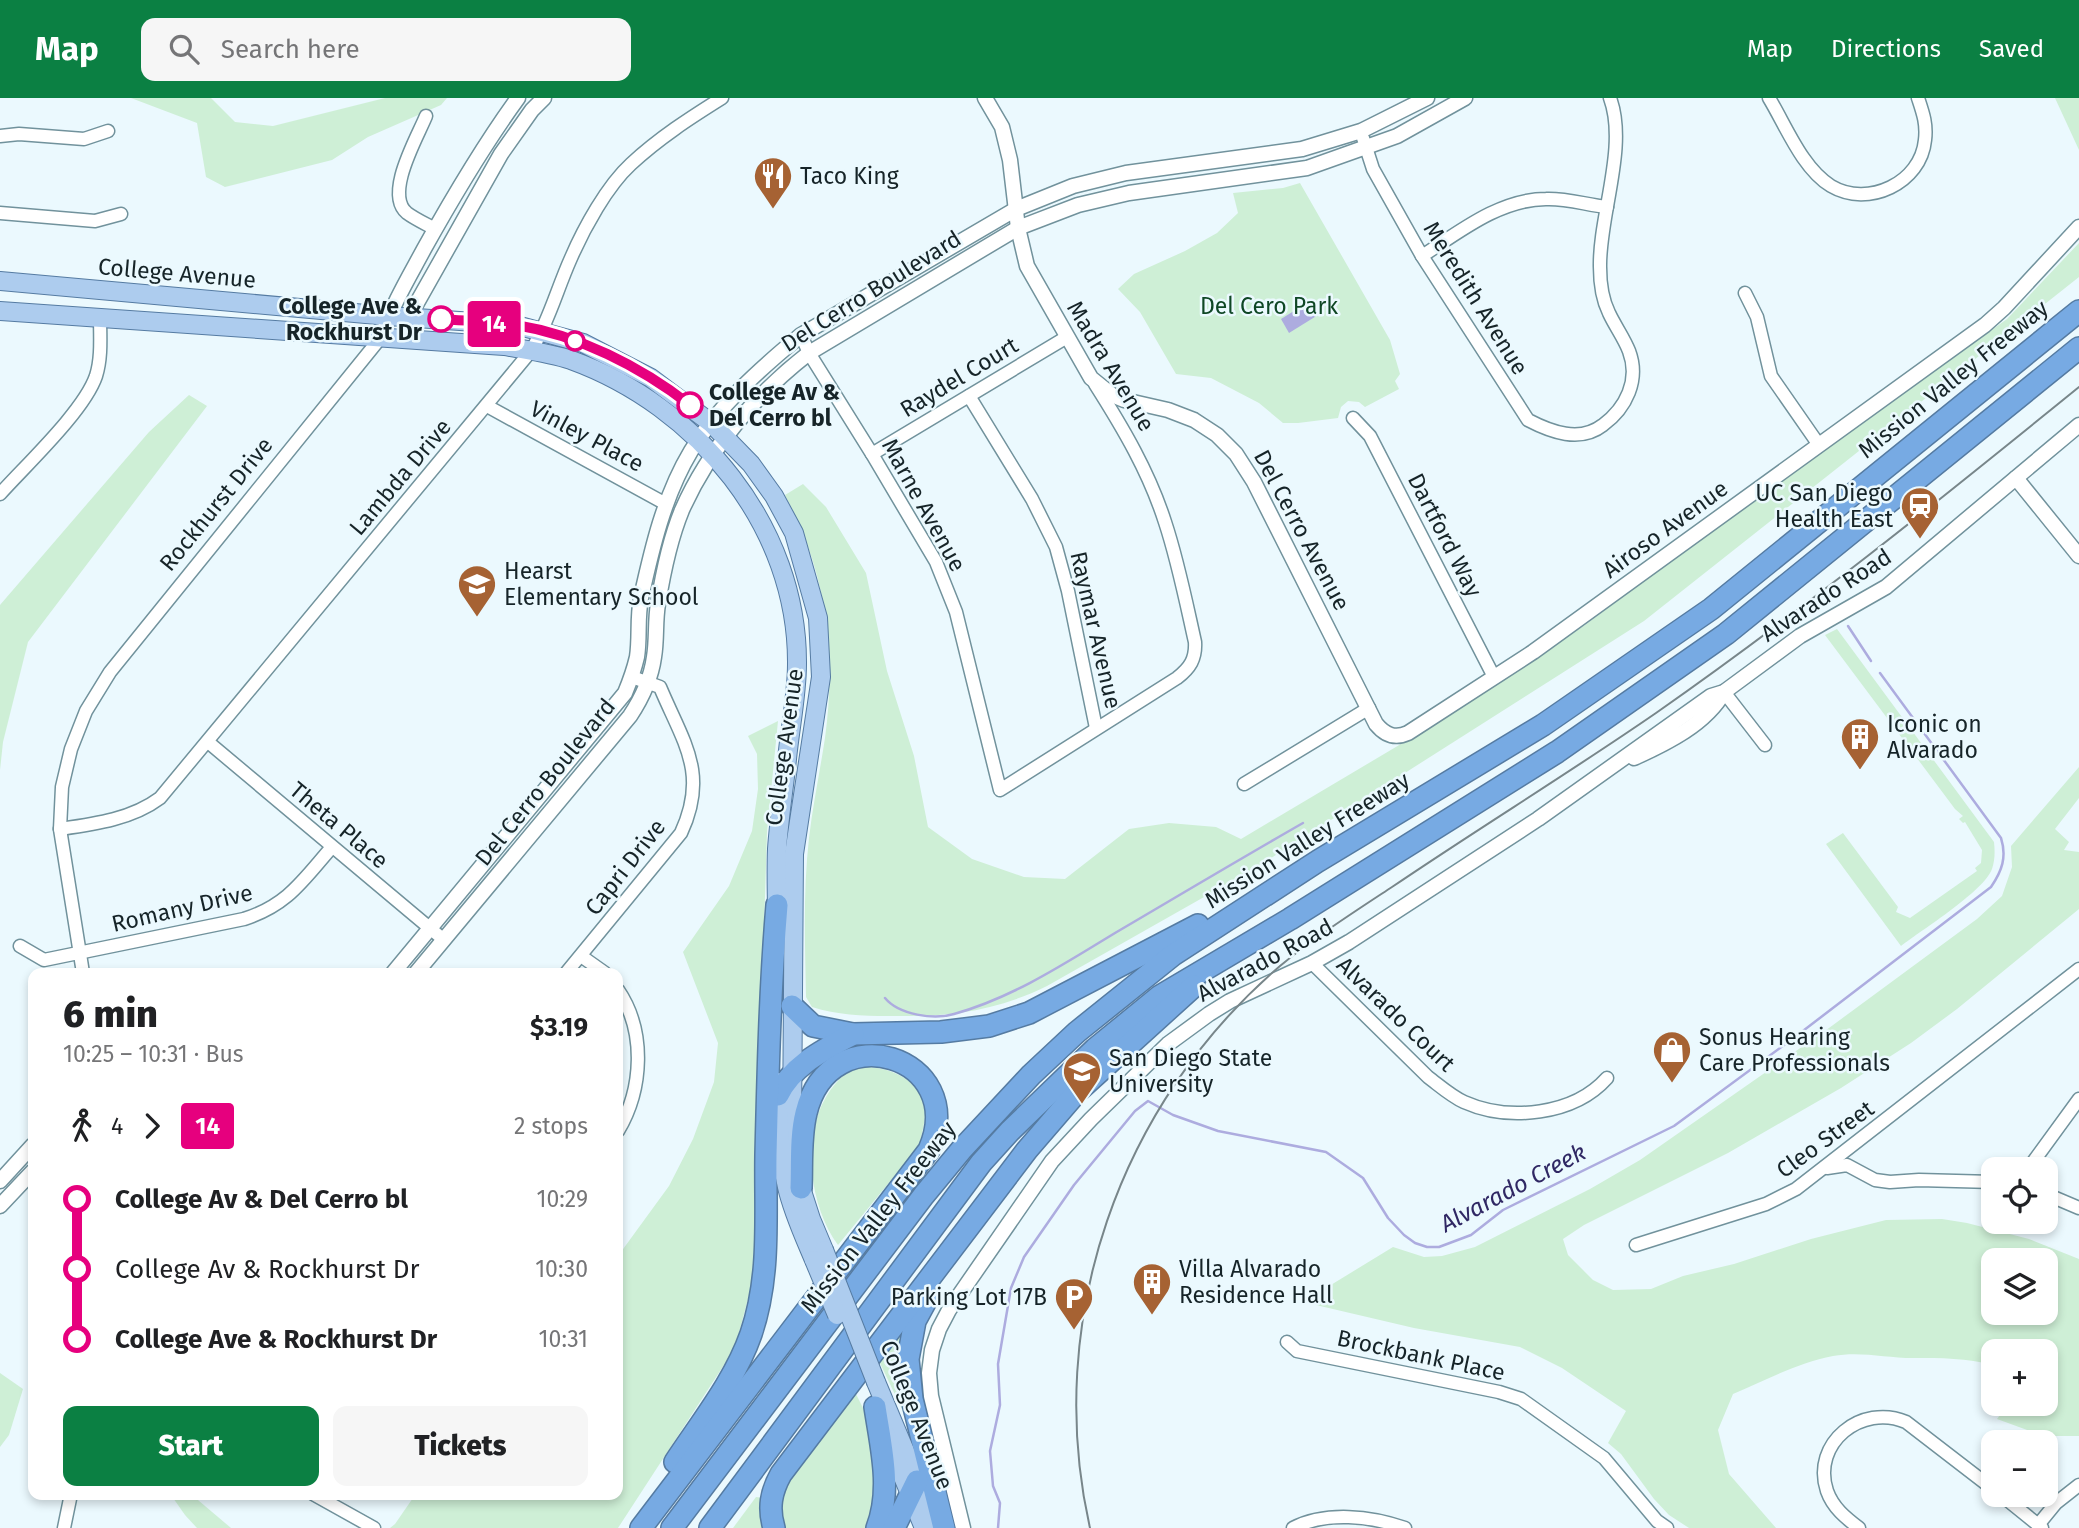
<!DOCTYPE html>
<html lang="en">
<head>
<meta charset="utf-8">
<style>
	body { margin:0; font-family:"Fira Sans",sans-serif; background:#f6f6f6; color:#202124; height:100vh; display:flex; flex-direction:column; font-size:26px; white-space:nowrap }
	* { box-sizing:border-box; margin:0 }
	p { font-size:23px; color:#757577 }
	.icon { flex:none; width:38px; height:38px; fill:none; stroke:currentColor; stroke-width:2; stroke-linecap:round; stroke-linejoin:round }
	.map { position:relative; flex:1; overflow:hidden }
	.details { position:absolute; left:28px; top:870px; width:595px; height:532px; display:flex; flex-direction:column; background:#fff; border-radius:14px; box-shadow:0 4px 10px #0003 }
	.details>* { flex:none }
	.badge { padding:0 14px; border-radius:5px; font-size:24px; line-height:46px }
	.controls { position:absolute; left:1981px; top:1059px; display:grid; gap:14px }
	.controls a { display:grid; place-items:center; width:77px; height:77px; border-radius:14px; background:#fff; box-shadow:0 4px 10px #0003; font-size:35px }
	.map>.badge { position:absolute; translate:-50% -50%; box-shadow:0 0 0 4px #fff }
	.legs { display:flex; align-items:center; gap:10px; height:77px; padding:0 35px; font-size:23px }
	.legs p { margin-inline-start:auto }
	.headline { display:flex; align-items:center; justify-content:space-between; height:119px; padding:0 35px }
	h1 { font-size:38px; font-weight:800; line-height:52px }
	.cta { display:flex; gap:14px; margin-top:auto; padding:14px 35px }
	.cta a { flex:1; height:80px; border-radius:14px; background:#0b8043; color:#fff; font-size:28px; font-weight:800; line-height:80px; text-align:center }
	.cta a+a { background:#f6f6f6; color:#202124 }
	ul { padding:0 35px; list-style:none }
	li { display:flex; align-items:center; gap:24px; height:70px; font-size:26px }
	li i { display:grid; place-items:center; width:10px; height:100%; margin:0 9px; background:currentColor }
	li i::after { content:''; width:18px; height:18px; margin:-9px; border:5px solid; border-radius:50%; background:#fff }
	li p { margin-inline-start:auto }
	li:first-child i { background:linear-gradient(#0000 50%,currentColor 0) }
	li:last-child i { background:linear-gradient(currentColor 50%,#0000 0) }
	header { display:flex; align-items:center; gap:42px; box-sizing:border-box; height:98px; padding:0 35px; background:#0b8043; color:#fff }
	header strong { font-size:33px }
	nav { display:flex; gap:38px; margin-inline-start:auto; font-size:24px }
	.search { width:490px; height:63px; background:#f6f6f6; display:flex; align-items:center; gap:18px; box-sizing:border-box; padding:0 24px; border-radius:14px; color:#757577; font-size:26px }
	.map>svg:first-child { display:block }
	.green { fill:#ceefd6; fill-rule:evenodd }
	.water { fill:#adacdf }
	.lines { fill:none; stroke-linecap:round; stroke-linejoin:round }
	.stream { stroke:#adacdf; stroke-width:2.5 }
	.minor-casing { stroke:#71929c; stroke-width:15 }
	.tertiary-casing { stroke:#71929c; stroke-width:17 }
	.primary-casing { stroke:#557ba2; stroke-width:20 }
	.motorway-casing { stroke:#557ba2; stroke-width:24 }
	.minor { stroke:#fff; stroke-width:12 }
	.tertiary { stroke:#fff; stroke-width:14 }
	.primary { stroke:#adccee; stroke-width:18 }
	.motorway { stroke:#77aae3; stroke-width:21 }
	.tram { stroke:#78868a; stroke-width:2 }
	.primary-bridge-casing { stroke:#557ba2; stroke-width:20; stroke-linecap:butt }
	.primary-bridge { stroke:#adccee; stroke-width:18 }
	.line-1-casing { stroke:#fff; stroke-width:16 }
	.line-1 { stroke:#e6007e; stroke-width:10 }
	.stop-1-dot { fill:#fff; stroke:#e6007e; stroke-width:3.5 }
	.labels { text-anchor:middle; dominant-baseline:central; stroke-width:5; stroke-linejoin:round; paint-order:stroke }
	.poi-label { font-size:23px; fill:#162428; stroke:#ebf9fe; text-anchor:start }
	.street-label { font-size:23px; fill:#162428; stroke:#ebf9fe }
	.stop-label { font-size:23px; font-weight:bold; fill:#162428; stroke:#ebf9fe; text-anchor:end }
	.park-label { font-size:23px; fill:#0f4725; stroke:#ebf9fe }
	.water-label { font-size:24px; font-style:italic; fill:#302864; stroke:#ebf9fe }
</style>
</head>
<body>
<header>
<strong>Map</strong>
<div class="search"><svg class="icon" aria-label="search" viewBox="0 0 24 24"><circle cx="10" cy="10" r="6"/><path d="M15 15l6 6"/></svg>Search here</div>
<nav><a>Map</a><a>Directions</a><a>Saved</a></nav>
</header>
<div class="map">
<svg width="2079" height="1430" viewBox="0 0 2079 1430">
	<rect width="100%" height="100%" fill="#ebf9fe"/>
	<g class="green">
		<path d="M131,0H211L235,24L273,28L385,0H447L441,7L368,39L332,62L225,89L206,79L197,25Z"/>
		<path d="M2055,0H2079V52Z"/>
		<path d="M1300,85L1390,242L1400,276L1395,283L1399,291L1365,309L1359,304L1348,303L1341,309L1338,320L1298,325H1283L1259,305L1211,280L1176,276L1140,214L1118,191L1134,176L1185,153L1217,135L1238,115L1233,95L1283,90Z"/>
		<path d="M2079,145V179L1644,523L1257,769L1047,888C994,914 947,919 888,918C862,918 837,917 812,909L806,899C805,846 803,793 809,740C813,706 820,673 825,640C834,575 830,508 807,446C801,429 793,413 785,397L803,386L826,409L866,475L887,573L914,658L928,729L972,761L1024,779L1065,781L1129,731L1169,725L1216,729L1241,741L1411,640L1585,527L1716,429L2007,221Z"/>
		<path d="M189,297L207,308L28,544L3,644L0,672V507L149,334Z"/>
		<path d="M1837,531L1994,744C1995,753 1995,762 1992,771C1984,793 1922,832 1901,848L1826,746L1843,735L1898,809L1896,814L1910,820L1977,773L1975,770L1981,765L1982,752L1965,724L1963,725L1959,721L1963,718L1955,711L1825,537Z"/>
		<path d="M778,623L767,734L753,1182L735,1250L618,1430H390L395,1426L415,1397L618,1396V1158L669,1088L693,1041L714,984L718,945L683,854L729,788L752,733L758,691L757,656L748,638Z"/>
		<path d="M2079,669V700L2055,731L2069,744L2064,752L2079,754V811L1957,911L1911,945L1841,990L1728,1055L1584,1127L1563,1141L1568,1157L1593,1182L1613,1192L1651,1191L1683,1178L1734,1166L1811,1141L1886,1122L1942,1121L1967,1125L2029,1141L2079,1161V1338H2044L1997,1321L2008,1306H2046V1253H1993V1267C1967,1260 1941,1260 1913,1260C1886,1260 1860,1253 1833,1258C1798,1265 1765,1282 1733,1296L1718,1332L1729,1376L1776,1430H1689L1669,1417L1654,1401L1621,1356L1608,1345L1626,1313L1562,1270L1520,1249L1414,1230L1303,1204L1393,1149L1424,1159L1442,1158L1475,1149L1590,1091L1640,1062L1829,930L1977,821L2002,798L2012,769L2011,748ZM1993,1162H2046V1214H1993Z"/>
		<path d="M868,969C890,970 921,982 925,1008C926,1021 922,1036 919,1048L838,1147C810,1109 801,1041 826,999C832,989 841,977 852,972C856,970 863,970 868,969Z"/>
		<path d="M906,1225L909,1326L879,1263Z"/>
		<path d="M0,1275L23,1291L9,1337L0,1349Z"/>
		<path d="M854,1292L865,1314L875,1354V1415L866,1430H784L780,1425L782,1389Z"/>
		<path d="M171,1397H192L231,1430H197L185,1417Z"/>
		<path d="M756,1399L765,1400L767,1430H733Z"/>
	</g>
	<path class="water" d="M1310,203L1318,217L1289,235L1281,221Z"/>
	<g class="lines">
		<g class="stream">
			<path d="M1848,528L1871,563"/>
			<path d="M885,900C899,917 934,922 954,916C1012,900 1064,866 1115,835C1178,798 1240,761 1303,725"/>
			<path d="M998,1430L1000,1405L993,1388L990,1353L1000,1307L998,1266L1011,1190L1024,1159L1074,1087L1135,1013L1148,1003L1173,1017L1218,1033L1326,1054L1363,1080L1388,1120L1404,1137L1415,1145L1427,1149H1439L1471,1137L1503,1112L1674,1028L1795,939L1991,789C2002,773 2007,759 2001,740L1880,575"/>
		</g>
		<g class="minor-casing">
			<g id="minor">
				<path d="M1769,0C1786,28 1802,70 1831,88C1868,110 1921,85 1925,42C1927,26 1923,15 1918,0"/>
				<path d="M426,18C417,40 384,96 407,115C415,121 426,126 435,131"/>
				<path d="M0,38L19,36L84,41L108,33"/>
				<path d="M1363,40L1373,71L1422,158L1528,322C1551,334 1580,345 1603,327C1626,310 1640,282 1629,253C1624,240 1615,228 1609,215C1602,201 1600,185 1600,169C1599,117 1628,49 1610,0"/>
				<path d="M0,115L95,123L121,116"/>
				<path d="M1422,158C1459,134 1500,101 1546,101C1566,100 1587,107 1607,109"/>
				<path d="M1745,195L1757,219L1771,278L1819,347"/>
				<path d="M801,237L809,255L872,356L936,464L956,514L1000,692L1177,580C1190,570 1196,561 1195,544C1186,504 1178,463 1165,424C1149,374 1123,330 1095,286"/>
				<path d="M969,298L1032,401L1056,449L1068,493L1096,630"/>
				<path d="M487,308L666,406"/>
				<path d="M1353,320L1370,338L1494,579"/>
				<path d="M872,356L1067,239"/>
				<path d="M0,396C26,367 84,313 96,278C102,259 100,238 100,218"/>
				<path d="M1724,594L1765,647"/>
				<path d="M208,644L444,842"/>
				<path d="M1244,686L1369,610"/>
				<path d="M60,731C95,726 132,721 160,700L531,253C549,223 557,191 571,160C584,130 607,88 631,66C659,40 690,20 722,0"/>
				<path d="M20,848L44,862L244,821C288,807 303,782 332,749"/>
				<path d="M581,858L605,875"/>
				<path d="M1312,865L1428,979C1440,988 1451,998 1464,1004C1509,1024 1574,1017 1607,980"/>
				<path d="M83,875L60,731L62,689L71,651L86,613L110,574L382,238"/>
				<path d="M566,875L681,735C709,675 683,644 660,589L632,579"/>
				<path d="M618,892C646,933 643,991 618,1033"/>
				<path d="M1827,1070L1847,1067L1875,1082L1890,1084L1919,1082L1993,1084"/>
				<path d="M2028,1071L2079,1001"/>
				<path d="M2046,1096L2079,1110"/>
				<path d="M1636,1147L1766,1106L1796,1091L2079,871"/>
				<path d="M1287,1244L1297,1253L1499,1294L1521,1301L1604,1360L1657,1423L1667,1430"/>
				<path d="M313,1396L374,1430"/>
				<path d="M2000,1396L2042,1430"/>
				<path d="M2038,1427L2056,1405L2079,1387"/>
				<path d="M64,1430L71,1396"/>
				<path d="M1293,1430C1326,1413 1371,1418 1405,1430"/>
				<path d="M1859,1430C1846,1420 1833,1410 1827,1393C1811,1345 1862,1305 1906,1324L1993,1391"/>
			</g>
		</g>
		<g class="tertiary-casing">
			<g id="tertiary">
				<path d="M985,0L1002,29L1010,62L1018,130L1027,168L1091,280L1112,297L1124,302L1168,312L1194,322L1217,337L1236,356L1254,384L1376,626C1385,637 1395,641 1408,635L1533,554L1985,227L2004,210L2079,129"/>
				<path d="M409,219L501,56L532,12L544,0"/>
				<path d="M382,238C392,207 409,179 424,151C453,99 483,48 518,0"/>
				<path d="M2016,380L2079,458"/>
				<path d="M1634,660C1667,645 1706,626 1724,594"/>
				<path d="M393,875L625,595C630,583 634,572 637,559C640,540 637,520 641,500C652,450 664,398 691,353C718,308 761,270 801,237L1016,111L1073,88L1126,75L1302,51L1361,33L1427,0"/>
				<path d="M416,875L630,618C642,600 651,581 654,559C657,542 655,523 658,506C663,475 670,441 682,412C709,351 756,296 809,255L1018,130L1078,107L1129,95L1307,70L1397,38L1465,0"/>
				<path d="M0,1083L33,1047"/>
				<path d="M0,1108L33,1073"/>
				<path d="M963,1430L931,1298L929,1275L932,1252L939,1231L949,1212L1052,1063L1091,1021L1168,946L1209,916L1230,903L1312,865L1349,844L1538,721L1711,598L1724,594L1800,538L1886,489L2079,327"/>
			</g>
		</g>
		<g class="primary-casing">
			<g id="primary">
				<path d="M0,183L388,218L516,227L583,245L651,280L711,325L751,366L774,398L794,435L818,520L821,579L794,756L792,1032L801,1090L811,1121L824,1152"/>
				<path d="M0,213L504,248C526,252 550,255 571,262C698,308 798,429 797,566C797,597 790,630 787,661C784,691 779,721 777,751C776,774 777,797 777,820"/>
				<path d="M777,984C778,1020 779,1054 787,1089C793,1115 804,1138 814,1162"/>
				<path d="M876,1284L937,1429"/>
				<path d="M885,1335L924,1430"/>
			</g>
		</g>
		<g class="motorway-casing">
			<g id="motorway">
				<path d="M792,908L813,928L853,936L941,934L989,928L1029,915L1198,827"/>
				<path d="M778,997C792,967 824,952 853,936"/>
				<path d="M928,1199L915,1223L908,1261L912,1301L944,1430"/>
				<path d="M875,1309C881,1349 892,1391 877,1430"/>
				<path d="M675,1364C702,1323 735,1282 751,1236C771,1177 765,1118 766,1057C768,973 770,890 777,807"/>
				<path d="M641,1430L929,1052C970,958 830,915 806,1015C800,1039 802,1066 801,1090"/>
				<path d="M672,1430L924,1097L962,1051L1031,977L1077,934L1173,857L1318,763L1543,627L1711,511L2079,213"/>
				<path d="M710,1430L981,1065L1010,1033L1095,951L1160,898L1290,821L1557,654L1726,536L2079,250"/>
				<path d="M774,1430C768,1410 771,1394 781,1376L1027,1052L1077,994L1194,888"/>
				<path d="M894,1430L917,1383"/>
			</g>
		</g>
		<use href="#minor" class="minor"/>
		<use href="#tertiary" class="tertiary"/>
		<use href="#primary" class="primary"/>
		<use href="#motorway" class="motorway"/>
		<path class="tram" d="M1090,1430C1043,1223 1119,1006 1280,868C1315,839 1354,814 1392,789C1479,730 1569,675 1656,615C1802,513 1941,401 2079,289"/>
		<g class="primary-bridge-casing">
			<g id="primary-bridge">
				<path d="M824,1152L876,1284"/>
				<path d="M814,1162L837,1217"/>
			</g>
		</g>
		<use href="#primary-bridge" class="primary-bridge"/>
	</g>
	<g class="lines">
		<g class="line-1-casing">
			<path id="line-1" d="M441,221C465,223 491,223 516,227C578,237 640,268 690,307"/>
		</g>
		<use href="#line-1" class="line-1"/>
	</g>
	<defs>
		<g id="restaurant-pin" transform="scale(2.0125)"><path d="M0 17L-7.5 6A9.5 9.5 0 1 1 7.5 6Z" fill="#a66233" stroke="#ebf9fe"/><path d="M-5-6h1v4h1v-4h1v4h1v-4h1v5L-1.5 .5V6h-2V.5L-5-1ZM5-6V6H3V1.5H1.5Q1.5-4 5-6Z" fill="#fff"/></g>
		<g id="station-pin" transform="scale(2.0125)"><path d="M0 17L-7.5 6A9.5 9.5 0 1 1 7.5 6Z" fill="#a66233" stroke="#ebf9fe"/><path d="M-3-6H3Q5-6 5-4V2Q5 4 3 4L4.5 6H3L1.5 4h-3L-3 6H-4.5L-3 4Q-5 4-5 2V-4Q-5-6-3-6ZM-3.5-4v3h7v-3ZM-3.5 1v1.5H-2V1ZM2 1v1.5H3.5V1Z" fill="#fff"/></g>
		<g id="school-pin" transform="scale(2.0125)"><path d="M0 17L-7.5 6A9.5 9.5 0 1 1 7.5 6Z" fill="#a66233" stroke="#ebf9fe"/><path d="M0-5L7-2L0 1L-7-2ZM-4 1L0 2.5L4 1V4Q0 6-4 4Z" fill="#fff"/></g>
		<g id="building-pin" transform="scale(2.0125)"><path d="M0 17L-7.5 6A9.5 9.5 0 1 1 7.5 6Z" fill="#a66233" stroke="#ebf9fe"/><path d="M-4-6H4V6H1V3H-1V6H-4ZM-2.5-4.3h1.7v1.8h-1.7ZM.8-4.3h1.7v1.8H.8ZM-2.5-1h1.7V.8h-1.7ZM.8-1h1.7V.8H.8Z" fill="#fff"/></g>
		<g id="shop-pin" transform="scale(2.0125)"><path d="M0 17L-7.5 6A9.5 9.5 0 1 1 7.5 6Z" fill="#a66233" stroke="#ebf9fe"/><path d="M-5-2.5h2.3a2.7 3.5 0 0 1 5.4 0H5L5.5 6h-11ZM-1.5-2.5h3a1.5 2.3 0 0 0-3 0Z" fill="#fff"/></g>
		<g id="university-pin" transform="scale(2.0125)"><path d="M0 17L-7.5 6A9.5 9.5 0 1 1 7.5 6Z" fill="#a66233" stroke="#ebf9fe"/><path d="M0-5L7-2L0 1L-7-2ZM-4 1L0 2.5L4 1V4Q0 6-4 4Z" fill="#fff"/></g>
		<g id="parking-pin" transform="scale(2.0125)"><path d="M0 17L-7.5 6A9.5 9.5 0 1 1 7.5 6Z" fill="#a66233" stroke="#ebf9fe"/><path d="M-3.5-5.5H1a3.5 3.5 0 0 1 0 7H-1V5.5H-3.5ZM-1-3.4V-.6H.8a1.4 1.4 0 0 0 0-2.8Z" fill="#fff"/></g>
	</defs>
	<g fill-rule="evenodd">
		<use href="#restaurant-pin" x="773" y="78"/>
		<use href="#station-pin" x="1920" y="408"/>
		<use href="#school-pin" x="477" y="486"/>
		<use href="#building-pin" x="1860" y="639"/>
		<use href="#shop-pin" x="1672" y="952"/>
		<use href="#university-pin" x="1082" y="973"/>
		<use href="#building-pin" x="1152" y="1184"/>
		<use href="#parking-pin" x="1074" y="1199"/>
	</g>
	<g class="stop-1-dot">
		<circle cx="441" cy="221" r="12"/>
		<circle cx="575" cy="243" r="9"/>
		<circle cx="690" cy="307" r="12"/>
	</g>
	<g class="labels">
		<g class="poi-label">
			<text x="800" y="78">Taco King</text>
			<text x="1893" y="395" text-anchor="end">UC San Diego<tspan x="1893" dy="26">Health East</tspan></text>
			<text x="504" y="473">Hearst<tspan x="504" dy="26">Elementary School</tspan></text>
			<text x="1887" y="626">Iconic on<tspan x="1887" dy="26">Alvarado</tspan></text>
			<text x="1699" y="939">Sonus Hearing<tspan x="1699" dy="26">Care Professionals</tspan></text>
			<text x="1109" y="960">San Diego State<tspan x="1109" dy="26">University</tspan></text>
			<text x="1179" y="1171">Villa Alvarado<tspan x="1179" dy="26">Residence Hall</tspan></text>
			<text x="1047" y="1199" text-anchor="end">Parking Lot 17B</text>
		</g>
		<g class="street-label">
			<text transform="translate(177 175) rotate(5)">College Avenue</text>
			<text transform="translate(871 193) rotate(-32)">Del Cerro Boulevard</text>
			<text transform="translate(1476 200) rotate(58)">Meredith Avenue</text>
			<text transform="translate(1111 268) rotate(59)">Madra Avenue</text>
			<text transform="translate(959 279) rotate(-31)">Raydel Court</text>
			<text transform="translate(1953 281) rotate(-39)">Mission Valley Freeway</text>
			<text transform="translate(587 338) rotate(28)">Vinley Place</text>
			<text transform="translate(400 379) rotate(-50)">Lambda Drive</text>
			<text transform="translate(216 406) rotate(-51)">Rockhurst Drive</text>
			<text transform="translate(924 407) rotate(61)">Marne Avenue</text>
			<text transform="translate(1665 431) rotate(-36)">Airoso Avenue</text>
			<text transform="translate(1302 432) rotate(62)">Del Cerro Avenue</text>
			<text transform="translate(1445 437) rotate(63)">Dartford Way</text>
			<text transform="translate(1826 497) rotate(-33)">Alvarado Road</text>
			<text transform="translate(1096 532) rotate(77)">Raymar Avenue</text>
			<text transform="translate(784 649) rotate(-82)">College Avenue</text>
			<text transform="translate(545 684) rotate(-51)">Del Cerro Boulevard</text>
			<text transform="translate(339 727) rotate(40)">Theta Place</text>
			<text transform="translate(1307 742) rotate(-32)">Mission Valley Freeway</text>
			<text transform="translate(625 769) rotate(-52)">Capri Drive</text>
			<text transform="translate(182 810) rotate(-13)">Romany Drive</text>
			<text transform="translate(1265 862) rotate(-28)">Alvarado Road</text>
			<text transform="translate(1396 916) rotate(44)">Alvarado Court</text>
			<text transform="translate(1825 1041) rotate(-36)">Cleo Street</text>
			<text transform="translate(878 1119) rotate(-52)">Mission Valley Freeway</text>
			<text transform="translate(1421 1257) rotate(12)">Brockbank Place</text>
			<text transform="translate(917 1317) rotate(68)">College Avenue</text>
		</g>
		<g class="stop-label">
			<text x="422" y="208">College Ave &amp;<tspan x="422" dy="26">Rockhurst Dr</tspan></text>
			<text x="709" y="294" text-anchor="start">College Av &amp;<tspan x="709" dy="26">Del Cerro bl</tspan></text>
		</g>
		<g class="park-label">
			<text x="1269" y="208">Del Cero Park</text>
		</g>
		<g class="water-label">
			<text transform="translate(1513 1090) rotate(-28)">Alvarado Creek</text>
		</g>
	</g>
</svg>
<div class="controls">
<a><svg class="icon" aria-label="locate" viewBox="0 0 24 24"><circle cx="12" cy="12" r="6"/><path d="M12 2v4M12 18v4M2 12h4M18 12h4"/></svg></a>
<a><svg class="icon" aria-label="layers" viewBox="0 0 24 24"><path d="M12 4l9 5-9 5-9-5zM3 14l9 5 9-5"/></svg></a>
<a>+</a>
<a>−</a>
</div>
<b class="badge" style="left:494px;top:226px;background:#e6007e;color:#fff">14</b>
<section class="details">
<div class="headline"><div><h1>6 min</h1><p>10:25 – 10:31 · Bus</p></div><b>$3.19</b></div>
<div class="legs"><svg class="icon" aria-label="walk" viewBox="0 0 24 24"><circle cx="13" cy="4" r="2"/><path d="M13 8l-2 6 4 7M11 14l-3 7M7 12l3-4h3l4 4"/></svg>4<svg class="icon" aria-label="forward" viewBox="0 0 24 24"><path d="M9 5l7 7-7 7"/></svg><b class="badge" style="background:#e6007e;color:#fff">14</b><p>2 stops</p></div>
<ul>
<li><i style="color:#e6007e"></i><b>College Av &amp; Del Cerro bl</b><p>10:29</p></li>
<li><i style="color:#e6007e"></i><span>College Av &amp; Rockhurst Dr</span><p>10:30</p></li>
<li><i style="color:#e6007e"></i><b>College Ave &amp; Rockhurst Dr</b><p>10:31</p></li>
</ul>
<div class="cta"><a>Start</a><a>Tickets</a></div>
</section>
</div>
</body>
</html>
